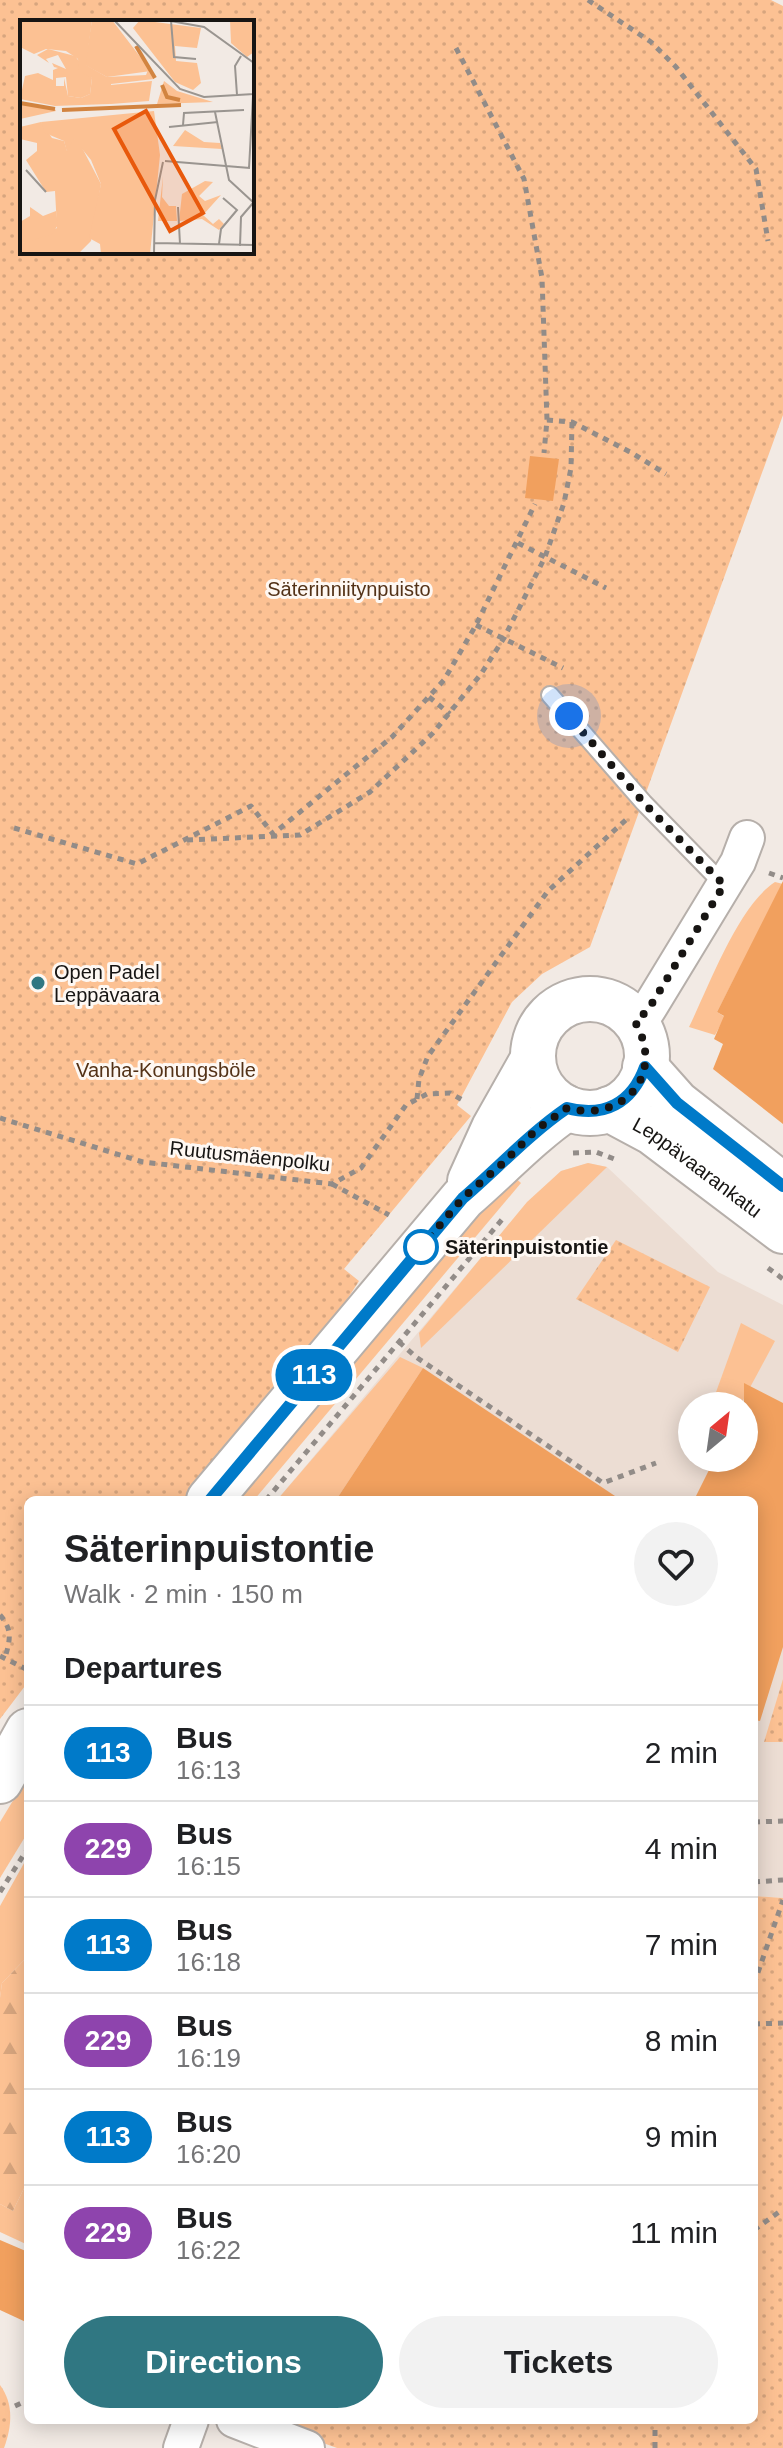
<!DOCTYPE html>
<html lang="en">
<head>
<meta charset="utf-8">
<style>
	body { margin:0; font-family:Arial,sans-serif; background:#f2f2f2; color:#202124; height:100vh; display:flex; flex-direction:column; font-size:30px; white-space:nowrap }
	* { box-sizing:border-box; margin:0 }
	p { font-size:26px; color:#757577 }
	.icon { flex:none; width:44px; height:44px; fill:none; stroke:currentColor; stroke-width:2; stroke-linecap:round; stroke-linejoin:round }
	.map { position:relative; flex:1; overflow:hidden }
	.panel { position:absolute; left:24px; top:1496px; width:734px; height:928px; display:flex; flex-direction:column; background:#fff; border-radius:12px; box-shadow:0 4px 20px #0003 }
	.panel>* { flex:none }
	.badge { padding:0 16px; border-radius:26px; font-size:28px; line-height:52px }
	.needle { width:52px; rotate:29deg }
	.buttons { position:absolute; left:678px; top:1392px; display:grid; gap:16px }
	.buttons a { display:grid; place-items:center; width:80px; height:80px; border-radius:50%; background:#fff; box-shadow:0 4px 20px #0003; font-size:40px }
	.you { position:absolute; width:40px; height:40px; margin:-20px; border:6px solid #fff; border-radius:50%; background:#1a73e8; box-shadow:0 0 0 12px #1a73e833 }
	.map>.badge { position:absolute; translate:-50% -50%; box-shadow:0 0 0 4px #fff }
	h2 { padding:0 40px; font-size:30px; line-height:72px }
	.round { display:grid; place-items:center; flex:none; width:84px; height:84px; border-radius:42px; background:#f2f2f2 }
	.headline { display:flex; align-items:center; justify-content:space-between; height:136px; padding:0 40px }
	h1 { font-size:38px; font-weight:800; line-height:60px }
	.action { display:flex; gap:16px; margin-top:auto; padding:16px 40px }
	.action a { flex:1; height:92px; border-radius:48px; background:#307782; color:#fff; font-size:32px; font-weight:800; line-height:92px; text-align:center }
	.action a+a { background:#f2f2f2; color:#202124 }
	ul { padding:0; list-style:none }
	li { display:flex; align-items:center; gap:24px; height:96px; padding:0 40px; border-top:2px solid #e0e0e0 }
	li div { flex:1 }
	li b { display:block; font-size:30px }
	li em { font-style:normal }
	li .badge { min-width:88px; font-weight:700; text-align:center }
	.map>svg:first-child { display:block }
	.built { fill:#ecddd3; fill-rule:evenodd }
	.green { fill:#fcc193 }
	.forest { fill:url(#forest-firs) }
	.park { fill:url(#park-dots); fill-rule:evenodd }
	.building { fill:#f1a05e }
	.lines { fill:none; stroke-linecap:round; stroke-linejoin:round }
	.service-casing { stroke:#b6afaa; stroke-width:20 }
	.minor-casing { stroke:#b6afaa; stroke-width:38 }
	.secondary-casing { stroke:#b6afaa; stroke-width:48 }
	.path { stroke:#928c88; stroke-width:5; stroke-dasharray:6 6; stroke-linecap:butt }
	.service { stroke:#fff; stroke-width:16 }
	.minor { stroke:#fff; stroke-width:34 }
	.secondary { stroke:#fff; stroke-width:44 }
	.line-casing { stroke:#fff; stroke-width:18 }
	.line { stroke:#007ac9; stroke-width:12 }
	.walk { stroke:#171513; stroke-width:8; stroke-dasharray:0 14.4 }
	.poi-dot { fill:#307782; stroke:#fef8f3; stroke-width:3 }
	.stop-dot { fill:#fff; stroke:#007ac9; stroke-width:4 }
	.labels { text-anchor:middle; dominant-baseline:central; stroke-width:6; stroke-linejoin:round; paint-order:stroke }
	.park-label { font-size:20px; fill:#533217; stroke:#fef8f3 }
	.poi-label { font-size:20px; fill:#171513; stroke:#fef8f3; text-anchor:start }
	.street-label { font-size:20px; fill:#171513; stroke:#fef8f3 }
	.stop-label { font-size:20px; font-weight:bold; fill:#171513; stroke:#fef8f3; text-anchor:start }
	.inset-river { fill:none; stroke:#d28440; stroke-width:4 }
	.inset-road { fill:none; stroke:#9a9590; stroke-width:2 }
	.view { fill:#e8590c; fill-opacity:0.15; stroke:#e8590c; stroke-width:4 }
	.inset-edge { fill:none; stroke:#171513; stroke-width:4 }
</style>
</head>
<body>
<div class="map">
<svg width="783" height="2448" viewBox="0 0 783 2448">
	<defs>
		<pattern id="forest-firs" width="22" height="20" patternUnits="userSpaceOnUse" patternTransform="scale(2)"><rect width="22" height="20" fill="#fcc193"/><path d="M5 1l3.5 6h-7zM16 11l3.5 6h-7z" fill="#d7a57e"/></pattern>
		<pattern id="park-dots" width="8" height="8" patternUnits="userSpaceOnUse" patternTransform="scale(2)"><rect width="8" height="8" fill="#fcc193"/><path d="M2 2h.1M6 6h.1" fill="none" stroke="#d7a57e" stroke-width="1.8" stroke-linecap="round"/></pattern>
	</defs>
	<rect width="100%" height="100%" fill="#f2eae4"/>
	<path class="built" d="M588,1163L607,1167L718,1272L783,1305V1898L754,1896V1500H277L527,1203L561,1171ZM692,1406H744V1458H692Z"/>
	<g class="green">
		<path d="M775,882L783,884L717,1012L725,1017L715,1035L689,1027C709,986 738,906 775,882Z"/>
		<path d="M588,1163L607,1167L421,1348L419,1333L527,1202L561,1171Z"/>
		<path d="M511,1174L521,1183L254,1500H237Z"/>
		<path d="M741,1323L775,1341L740,1406H711Z"/>
		<path d="M400,1357L423,1368L336,1500H277Z"/>
		<path d="M28,1776V1832L0,1878V1822Z"/>
		<path d="M28,1856V1956L2,1983L0,1998V1906Z"/>
		<path d="M28,2180V2245L0,2232V2204L13,2211Z"/>
	</g>
	<path class="forest" d="M28,1956V2180L13,2211L0,2204V1998L2,1983Z"/>
	<g class="park">
		<path d="M0,0H771L783,6V415L590,947L542,974L512,1002L457,1105L471,1116L344,1269L359,1281L300,1372L190,1500H28V1682L0,1719ZM22,22H252V252H22Z"/>
		<path d="M616,1240L710,1287L678,1352L576,1299Z"/>
		<path d="M783,1679V1742H764Z"/>
		<path d="M754,1896L783,1898V2448H337L259,2420H754Z"/>
		<path d="M0,2385C14,2404 12,2426 4,2448H0Z"/>
	</g>
	<g class="building">
		<path d="M530,456L559,459L553,501L525,498Z"/>
		<path d="M783,881V1124L713,1069L723,1044L714,1039L724,1016L717,1012Z"/>
		<path d="M423,1368L621,1500H336Z"/>
		<path d="M744,1383L783,1403V1647L760,1721L754,1720V1500H694L715,1458H744Z"/>
		<path d="M0,2240L28,2252V2323L0,2310Z"/>
	</g>
	<g class="lines">
		<g class="service-casing">
			<path id="service" d="M550,695L644,803L724,885"/>
		</g>
		<g class="minor-casing">
			<g id="minor">
				<path d="M635,1022L648,1010L738,862L747,838"/>
				<path d="M234,2420L307,2448"/>
				<path d="M181,2448L191,2420"/>
			</g>
		</g>
		<g class="secondary-casing">
			<g id="secondary">
				<circle cx="590" cy="1056" r="57"/>
				<path d="M645,1067L677,1103L783,1186"/>
				<path id="s1" d="M609,1109L652,1132L783,1231"/>
				<path d="M470,1181L494,1128L533,1059"/>
				<path d="M209,1500L463,1198C498,1168 529,1134 567,1108"/>
				<path d="M0,1781L28,1731"/>
			</g>
		</g>
		<g class="path">
			<path d="M588,0L651,42L676,67L756,169L768,241"/>
			<path d="M456,48L524,179L542,278L547,420L544,453"/>
			<path d="M547,420L572,422L632,453L666,474"/>
			<path d="M518,543L606,588"/>
			<path d="M476,625L563,668"/>
			<path d="M429,697L450,714"/>
			<path d="M14,828L137,864L251,806L273,834L392,737L444,680L476,625L535,504"/>
			<path d="M187,840L300,835L370,792L433,733L481,674L504,638L545,557L564,503L571,468L572,422"/>
			<path d="M769,873L783,878"/>
			<path d="M417,1099L419,1079L428,1056L548,891L629,817"/>
			<path d="M0,1118L143,1162L332,1184L361,1168L406,1105L427,1094L450,1093L466,1102"/>
			<path d="M573,1153L596,1152L617,1160"/>
			<path d="M332,1184L389,1215"/>
			<path d="M768,1268L783,1279"/>
			<path d="M399,1342L416,1357L603,1483L656,1463"/>
			<path d="M266,1500L505,1216"/>
			<path d="M0,1615C13,1630 10,1640 5,1658"/>
			<path d="M0,1656L28,1670"/>
			<path d="M754,1822L783,1821"/>
			<path d="M754,1882L783,1880"/>
			<path d="M0,1892L28,1848"/>
			<path d="M754,1984L783,1900"/>
			<path d="M754,2024L783,2023"/>
			<path d="M754,2230L783,2209"/>
			<path d="M15,2406L28,2400"/>
			<path d="M655,2448V2420"/>
		</g>
		<use href="#service" class="service"/>
		<use href="#minor" class="minor"/>
		<use href="#secondary" class="secondary"/>
	</g>
	<g class="lines">
		<g class="line-casing">
			<path id="line" d="M210,1500L463,1198C498,1168 529,1134 567,1108C604,1118 632,1103 645,1067L677,1103L783,1186"/>
		</g>
		<use href="#line" class="line"/>
		<path class="walk" d="M421,1247L463,1198L503,1163L536,1130L567,1108C623,1123 666,1075 635,1022L648,1010L724,885L644,803L569,716"/>
	</g>
	<circle class="poi-dot" cx="38" cy="983" r="8"/>
	<circle class="stop-dot" cx="421" cy="1247" r="16"/>
	<g class="labels">
		<g class="park-label">
			<text x="349" y="589">Säterinniitynpuisto</text>
			<text x="166" y="1070">Vanha-Konungsböle</text>
		</g>
		<g class="poi-label">
			<text x="54" y="972">Open Padel<tspan x="54" dy="23">Leppävaara</tspan></text>
		</g>
		<g class="street-label">
			<text transform="translate(250 1156) rotate(6)">Ruutusmäenpolku</text>
			<text stroke="none"><textPath href="#s1" startOffset="106">Leppävaarankatu</textPath></text>
		</g>
		<g class="stop-label">
			<text x="445" y="1247">Säterinpuistontie</text>
		</g>
	</g>
	<g transform="translate(20 20)">
		<rect width="234" height="234" fill="#f2eae4"/>
		<path d="M72,0H92L131,51L87,57L65,45ZM28,29L55,36L72,58L70,74L61,78L48,76L46,57L36,58V66H44L45,82L89,80V84L35,86L0,79L5,56L18,53L33,60V50L38,48L34,47L32,43L46,49L38,35L26,39L29,43L17,35ZM132,61L129,81L91,84V65ZM0,83L35,89L36,91L0,99ZM143,156L142,177L149,186H156L157,201H138Z" fill="#fcc193"/>
		<path d="M2,0H72L66,45L87,57L126,55L128,50L134,59L91,64V84L44,82V58L48,76L61,78L70,74L72,58L59,51L58,39L46,31L26,29L14,34L0,27ZM120,0L181,8L177,28L155,26L156,41L177,43L181,63L173,70L155,62L113,8ZM21,102L32,118L44,121L47,131L53,118L59,122L81,164L71,221L58,234H0V224L37,208L35,171L26,172L6,140L17,131V123L0,119V107Z" fill="#fcc193"/>
		<path d="M210,0H234V32L227,37L211,23ZM144,61L157,71L193,82L137,84ZM134,91L140,135L130,234H81L80,224L69,218L81,164L71,140L54,119L47,132L44,121L25,113L21,102ZM165,110L184,122L200,123L202,129L153,126ZM185,161L193,162L179,176L185,181L201,175L183,195L193,204L199,199L204,204L199,210L182,199L159,201L162,174ZM10,187L23,196L36,191L38,205L32,214L0,224V202L10,196Z" fill="#fcc193"/>
		<path class="inset-river" d="M116,26L135,58M142,65L147,77L160,80M0,83L35,89M42,90L161,85"/>
		<path class="inset-road" d="M94,0L160,69L184,77L234,74M145,0L184,7L234,43M151,1L154,37L176,39M217,75L215,46L221,36M195,92L209,160L234,183M163,105L164,93L224,90M149,107L198,102M145,141L230,148M229,148L234,58M6,150L26,172M158,187L160,224M135,223L234,225M199,224L201,209L217,190L203,178M220,226L221,197L233,183M134,233L135,180L143,142"/>
		<path class="view" d="M126,91L183,193L150,211L94,109Z"/>
		<rect width="234" height="234" class="inset-edge"/>
	</g>
</svg>
<div class="buttons">
<a><svg class="needle" viewBox="-14 -14 28 28"><path d="M0-13l5 13h-10z" fill="#e53935"/><path d="M0 13l5-13h-10z" fill="#757577"/></svg></a>
</div>
<div class="you" style="left:569px;top:716px"></div>
<b class="badge" style="left:314px;top:1375px;background:#007ac9;color:#fff">113</b>
<section class="panel">
<div class="headline"><div><h1>Säterinpuistontie</h1><p>Walk · 2 min · 150 m</p></div><a class="round"><svg class="icon" aria-label="heart" viewBox="0 0 24 24"><path d="M12 20l-8-8c-3-5 5-10 8-4 3-6 11-1 8 4z"/></svg></a></div>
<h2>Departures</h2>
<ul>
<li><span class="badge" style="background:#007ac9;color:#fff">113</span><div><b>Bus</b><p>16:13</p></div><em>2 min</em></li>
<li><span class="badge" style="background:#8e44ad;color:#fff">229</span><div><b>Bus</b><p>16:15</p></div><em>4 min</em></li>
<li><span class="badge" style="background:#007ac9;color:#fff">113</span><div><b>Bus</b><p>16:18</p></div><em>7 min</em></li>
<li><span class="badge" style="background:#8e44ad;color:#fff">229</span><div><b>Bus</b><p>16:19</p></div><em>8 min</em></li>
<li><span class="badge" style="background:#007ac9;color:#fff">113</span><div><b>Bus</b><p>16:20</p></div><em>9 min</em></li>
<li><span class="badge" style="background:#8e44ad;color:#fff">229</span><div><b>Bus</b><p>16:22</p></div><em>11 min</em></li>
</ul>
<div class="action"><a>Directions</a><a>Tickets</a></div>
</section>
</div>
</body>
</html>
